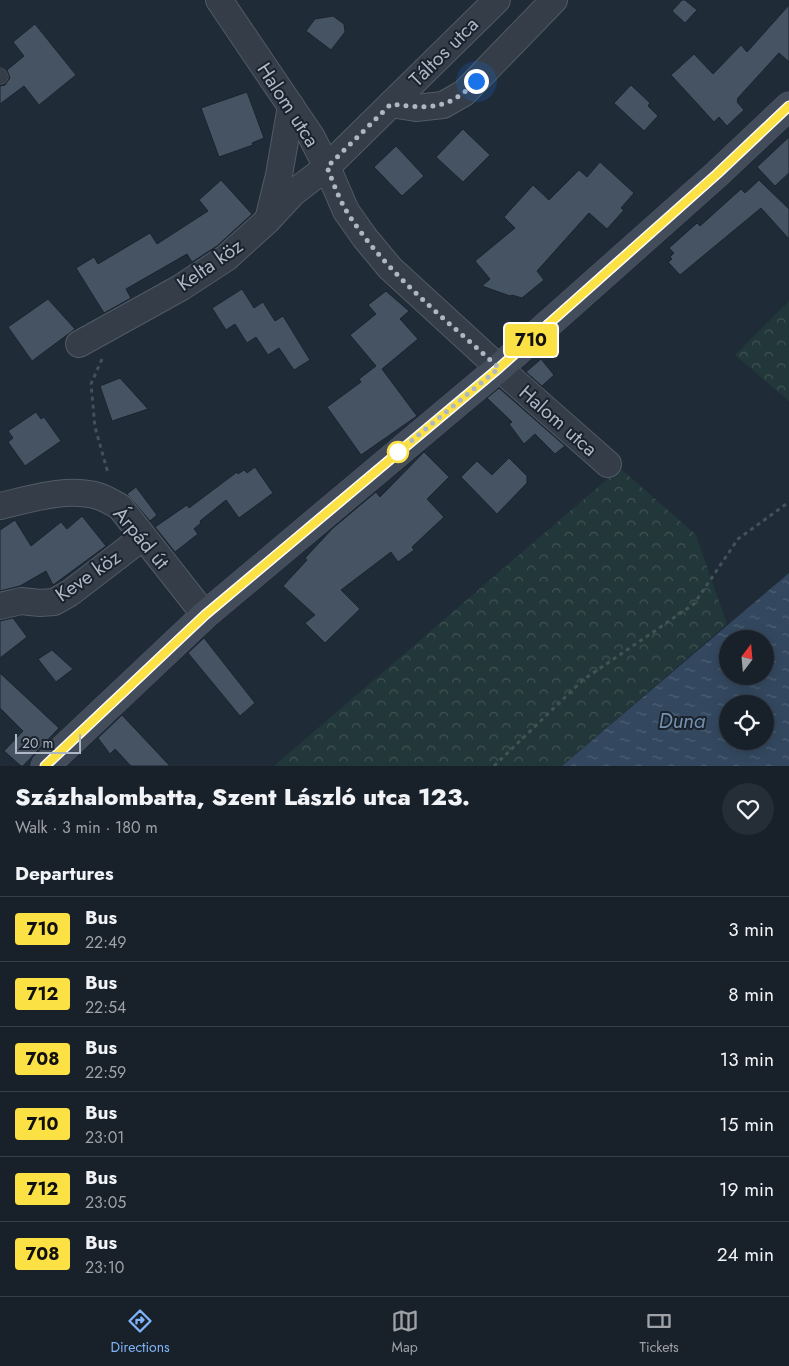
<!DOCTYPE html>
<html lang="en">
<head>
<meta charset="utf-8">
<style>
	body { margin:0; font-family:Jost,sans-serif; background:#252d36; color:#f1f3f6; height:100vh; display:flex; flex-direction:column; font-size:19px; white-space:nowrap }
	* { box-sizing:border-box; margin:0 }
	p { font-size:16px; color:#9fa3a8 }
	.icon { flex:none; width:28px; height:28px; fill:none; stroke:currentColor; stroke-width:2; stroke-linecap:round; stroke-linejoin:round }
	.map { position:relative; height:766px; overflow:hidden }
	.side { display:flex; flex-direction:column; background:#18202a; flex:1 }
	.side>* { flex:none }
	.badge { padding:0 10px; border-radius:4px; font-size:18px; line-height:32px }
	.needle { width:32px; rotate:16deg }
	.controls { position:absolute; left:719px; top:630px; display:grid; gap:10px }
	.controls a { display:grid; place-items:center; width:55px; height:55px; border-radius:50%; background:#18202a; box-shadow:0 2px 12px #0003,0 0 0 1px #363e47; font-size:25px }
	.scale { position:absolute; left:15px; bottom:12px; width:66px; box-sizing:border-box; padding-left:5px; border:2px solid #aeb8c5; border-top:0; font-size:14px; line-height:18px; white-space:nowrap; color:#aeb8c5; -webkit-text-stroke:4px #19222d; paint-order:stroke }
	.you { position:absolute; width:25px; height:25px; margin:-12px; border:4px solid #fff; border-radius:50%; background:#1a73e8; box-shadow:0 0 0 8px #1a73e833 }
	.map>.badge { position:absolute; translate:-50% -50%; box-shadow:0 0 0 2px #fff }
	h2 { padding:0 15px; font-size:19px; line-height:45px }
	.round { display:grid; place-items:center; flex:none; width:52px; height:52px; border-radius:26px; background:#252d36 }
	.summary { display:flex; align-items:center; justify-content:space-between; height:85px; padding:0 15px }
	h1 { font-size:24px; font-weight:800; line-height:38px }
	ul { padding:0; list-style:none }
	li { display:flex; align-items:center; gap:15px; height:65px; padding:0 15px; border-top:1px solid #363e47 }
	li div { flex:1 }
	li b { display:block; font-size:19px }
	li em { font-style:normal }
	li .badge { min-width:55px; font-weight:700; text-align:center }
	.menu { display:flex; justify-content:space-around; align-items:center; height:70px; border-top:1px solid #363e47; background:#18202a; font-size:14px; color:#9fa3a8 }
	.menu a { display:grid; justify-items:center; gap:2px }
	.menu .active { color:#80b4f8 }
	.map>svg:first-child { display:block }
	.forest { fill:url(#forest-crowns) }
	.water { fill:url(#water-ripples); fill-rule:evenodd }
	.building { fill:#465362; stroke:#1b242f }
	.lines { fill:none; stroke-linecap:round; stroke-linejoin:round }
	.lane-casing { stroke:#515b66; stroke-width:15 }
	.street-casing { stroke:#515b66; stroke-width:28 }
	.secondary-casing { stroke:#515b66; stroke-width:29 }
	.path { stroke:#405456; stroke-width:3; stroke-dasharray:4 4; stroke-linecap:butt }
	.lane { stroke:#343d48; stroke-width:14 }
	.street { stroke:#343d48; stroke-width:26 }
	.secondary { stroke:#424c5b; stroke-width:28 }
	.line-casing { stroke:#fff; stroke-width:11 }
	.line { stroke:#fbe143; stroke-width:8 }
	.walk { stroke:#aeb8c5; stroke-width:5; stroke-dasharray:0 9 }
	.stop-dot { fill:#fff; stroke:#fbe143; stroke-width:2.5 }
	.labels { text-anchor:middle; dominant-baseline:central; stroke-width:4; stroke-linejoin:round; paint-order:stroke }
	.street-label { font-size:20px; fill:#aeb8c5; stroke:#19222d }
	.water-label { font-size:21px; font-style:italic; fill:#7590ad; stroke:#19222d }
</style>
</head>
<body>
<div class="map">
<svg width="789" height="766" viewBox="0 0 789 766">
	<defs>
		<pattern id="forest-crowns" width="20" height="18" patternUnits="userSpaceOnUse" patternTransform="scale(1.25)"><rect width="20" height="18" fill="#223739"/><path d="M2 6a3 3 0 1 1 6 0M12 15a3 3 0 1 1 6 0" fill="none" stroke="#405254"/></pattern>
		<pattern id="water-ripples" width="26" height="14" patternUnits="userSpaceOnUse" patternTransform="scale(1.25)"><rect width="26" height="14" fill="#33485f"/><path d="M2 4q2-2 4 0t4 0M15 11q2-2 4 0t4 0" fill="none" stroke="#4e6074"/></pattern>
	</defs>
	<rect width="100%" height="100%" fill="#202b38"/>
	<g class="forest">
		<path d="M789,301V401L735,355Z"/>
		<path d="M620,468L696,535L727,624L562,766H274Z"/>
	</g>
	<path class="water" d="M789,573V766H562ZM728,639H765V676H728ZM728,704H765V741H728Z"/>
	<g class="building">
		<path d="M682,0H685L697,10L685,23L672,11Z"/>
		<path d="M789,5V62L779,53L737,99L738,100L737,102L744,110L727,126L719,117L714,122L671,75L694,54L713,74L741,45L747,52Z"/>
		<path d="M333,16L344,24L345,32L331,50L306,31L315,19Z"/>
		<path d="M35,24L76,75L39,105L24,86L0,104V86L5,85L10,78L7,70L24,56L13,42Z"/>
		<path d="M631,85L650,103L648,106L658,116L644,131L614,103Z"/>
		<path d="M247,92L264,138L252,143L253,145L219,157L201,108Z"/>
		<path d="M463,129L490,155L463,182L436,157Z"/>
		<path d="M789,137V173L775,186L757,167Z"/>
		<path d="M396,146L424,176L402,196L374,167Z"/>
		<path d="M600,162L634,193L621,208L624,210L607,229L589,213L537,271L544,280L522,298L512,295L510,296L482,286L490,279L475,261L515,228L504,217L533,185L549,200L579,170L587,177Z"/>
		<path d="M221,180L252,214L217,246L192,262L187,254L126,289L131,298L104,313L76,268L94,257L98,264L150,233L157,244L208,211L199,200Z"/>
		<path d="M759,180L789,209V239L761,208L680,275L668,262L672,259L670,257L674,253L669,248L697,223L700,226L741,189L745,193Z"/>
		<path d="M242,289L254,308L263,302L275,321L283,316L310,360L294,370L279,348L268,355L256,337L247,343L235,324L226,330L212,308Z"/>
		<path d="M386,291L409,311L400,319L418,339L382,369L417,416L361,455L327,407L361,382L359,379L376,366L350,335L376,314L368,305Z"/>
		<path d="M48,299L75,329L32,361L8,327Z"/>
		<path d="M541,359L554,375L542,386L526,372Z"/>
		<path d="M120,378L148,409L112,421L100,386Z"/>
		<path d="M499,388L565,446L555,454L535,434L524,444L509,424L512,422L487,398Z"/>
		<path d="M36,412L41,419L44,417L61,441L25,466L8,442L13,438L8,431Z"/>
		<path d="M424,452L449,477L427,499L444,517L412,547L414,550L398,562L391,552L341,590L360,609L325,643L305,623L315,615L283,586L307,560L305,558L333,528L376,492L380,497Z"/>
		<path d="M509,458L527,476V483L497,514L461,477L477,461L492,475Z"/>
		<path d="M255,467L273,493L239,518L226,500L200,521L201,523L194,529L198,534L175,552L155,527L187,505L189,508L237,472L238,474L244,470L247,473Z"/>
		<path d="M136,487L157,515L150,521L127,494Z"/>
		<path d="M82,516L106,546L53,585L46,571L20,586L0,591V530L15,520L31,546L61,522L67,529Z"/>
		<path d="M13,618L27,637L0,658V621Z"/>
		<path d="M204,638L255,703L240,716L188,653Z"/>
		<path d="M52,650L73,669L56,682L38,659Z"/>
		<path d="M0,673L59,728L23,766H21L4,751L23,731L0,708Z"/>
		<path d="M122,715L170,766H131L115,749L110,754L98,738Z"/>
	</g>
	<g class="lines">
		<g class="lane-casing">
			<path id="lane" d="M0,75L1,77"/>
		</g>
		<g class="street-casing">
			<g id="street">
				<path d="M219,0L311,136L327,167L346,211L365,238L390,268L499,368L608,464"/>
				<path d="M391,104L416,108L443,105L464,93L554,0"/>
				<path d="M269,216L279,175L291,106"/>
				<path d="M79,344L180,288L226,258L268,220L293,193L327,167L497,0"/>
				<path d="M0,506C31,499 66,487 98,496C105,498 113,503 120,507L205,615"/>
				<path d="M0,606L21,601L40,603L54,602L70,593L143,537"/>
			</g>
		</g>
		<g class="secondary-casing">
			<path id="secondary" d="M45,766L205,615L499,368L717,174L789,106"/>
		</g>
		<g class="path">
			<path d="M102,359L91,384L95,427L108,473"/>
			<path d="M494,766L583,680L694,604L738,539L789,502"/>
		</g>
		<use href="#lane" class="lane"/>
		<use href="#street" class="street"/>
		<use href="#secondary" class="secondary"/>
	</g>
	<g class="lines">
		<g class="line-casing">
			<path id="line" d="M45,766L205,615L499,368L717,174L789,106"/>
		</g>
		<use href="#line" class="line"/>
		<path class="walk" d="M398,452L499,368C446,319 386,274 347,212C339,199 333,182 327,167L391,104C429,109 449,110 476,81"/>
	</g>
	<circle class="stop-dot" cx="398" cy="452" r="10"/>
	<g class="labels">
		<g class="street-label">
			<text transform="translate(444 52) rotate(-45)">Táltos utca</text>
			<text transform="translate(288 105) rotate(57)">Halom utca</text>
			<text transform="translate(210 265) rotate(-35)">Kelta köz</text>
			<text transform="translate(558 421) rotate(41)">Halom utca</text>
			<text transform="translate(141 538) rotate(50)">Árpád út</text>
			<text transform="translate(88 576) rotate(-35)">Keve köz</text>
		</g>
		<g class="water-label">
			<text x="682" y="721">Duna</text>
		</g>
	</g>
</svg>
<div class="controls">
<a><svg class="needle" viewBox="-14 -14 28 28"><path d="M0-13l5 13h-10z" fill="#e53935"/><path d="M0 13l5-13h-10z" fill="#9fa3a8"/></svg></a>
<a><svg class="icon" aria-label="locate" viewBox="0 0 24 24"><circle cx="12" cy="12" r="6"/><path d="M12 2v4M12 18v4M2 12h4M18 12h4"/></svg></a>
</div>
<div class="scale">20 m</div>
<div class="you" style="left:476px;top:81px"></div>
<b class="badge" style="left:531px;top:340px;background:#fbe143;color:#111">710</b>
</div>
<section class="side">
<div class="summary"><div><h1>Százhalombatta, Szent László utca 123.</h1><p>Walk · 3 min · 180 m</p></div><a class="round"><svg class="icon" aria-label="heart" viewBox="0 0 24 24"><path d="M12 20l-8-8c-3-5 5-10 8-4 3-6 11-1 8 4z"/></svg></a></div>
<h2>Departures</h2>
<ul>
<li><span class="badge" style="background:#fbe143;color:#111">710</span><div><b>Bus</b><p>22:49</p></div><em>3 min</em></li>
<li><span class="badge" style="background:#fbe143;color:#111">712</span><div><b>Bus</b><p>22:54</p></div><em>8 min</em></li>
<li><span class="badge" style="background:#fbe143;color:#111">708</span><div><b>Bus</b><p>22:59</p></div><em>13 min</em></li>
<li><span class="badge" style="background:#fbe143;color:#111">710</span><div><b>Bus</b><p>23:01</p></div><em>15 min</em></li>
<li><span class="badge" style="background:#fbe143;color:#111">712</span><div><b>Bus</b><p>23:05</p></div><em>19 min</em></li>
<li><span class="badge" style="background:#fbe143;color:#111">708</span><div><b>Bus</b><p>23:10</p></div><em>24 min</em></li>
</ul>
</section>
<nav class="menu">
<a class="active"><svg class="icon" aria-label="directions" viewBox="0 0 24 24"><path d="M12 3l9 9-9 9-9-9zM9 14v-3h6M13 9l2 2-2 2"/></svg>Directions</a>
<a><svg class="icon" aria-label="map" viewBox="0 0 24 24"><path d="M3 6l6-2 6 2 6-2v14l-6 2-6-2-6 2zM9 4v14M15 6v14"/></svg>Map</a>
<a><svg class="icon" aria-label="tickets" viewBox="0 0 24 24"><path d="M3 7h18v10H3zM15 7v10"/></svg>Tickets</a>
</nav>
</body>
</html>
